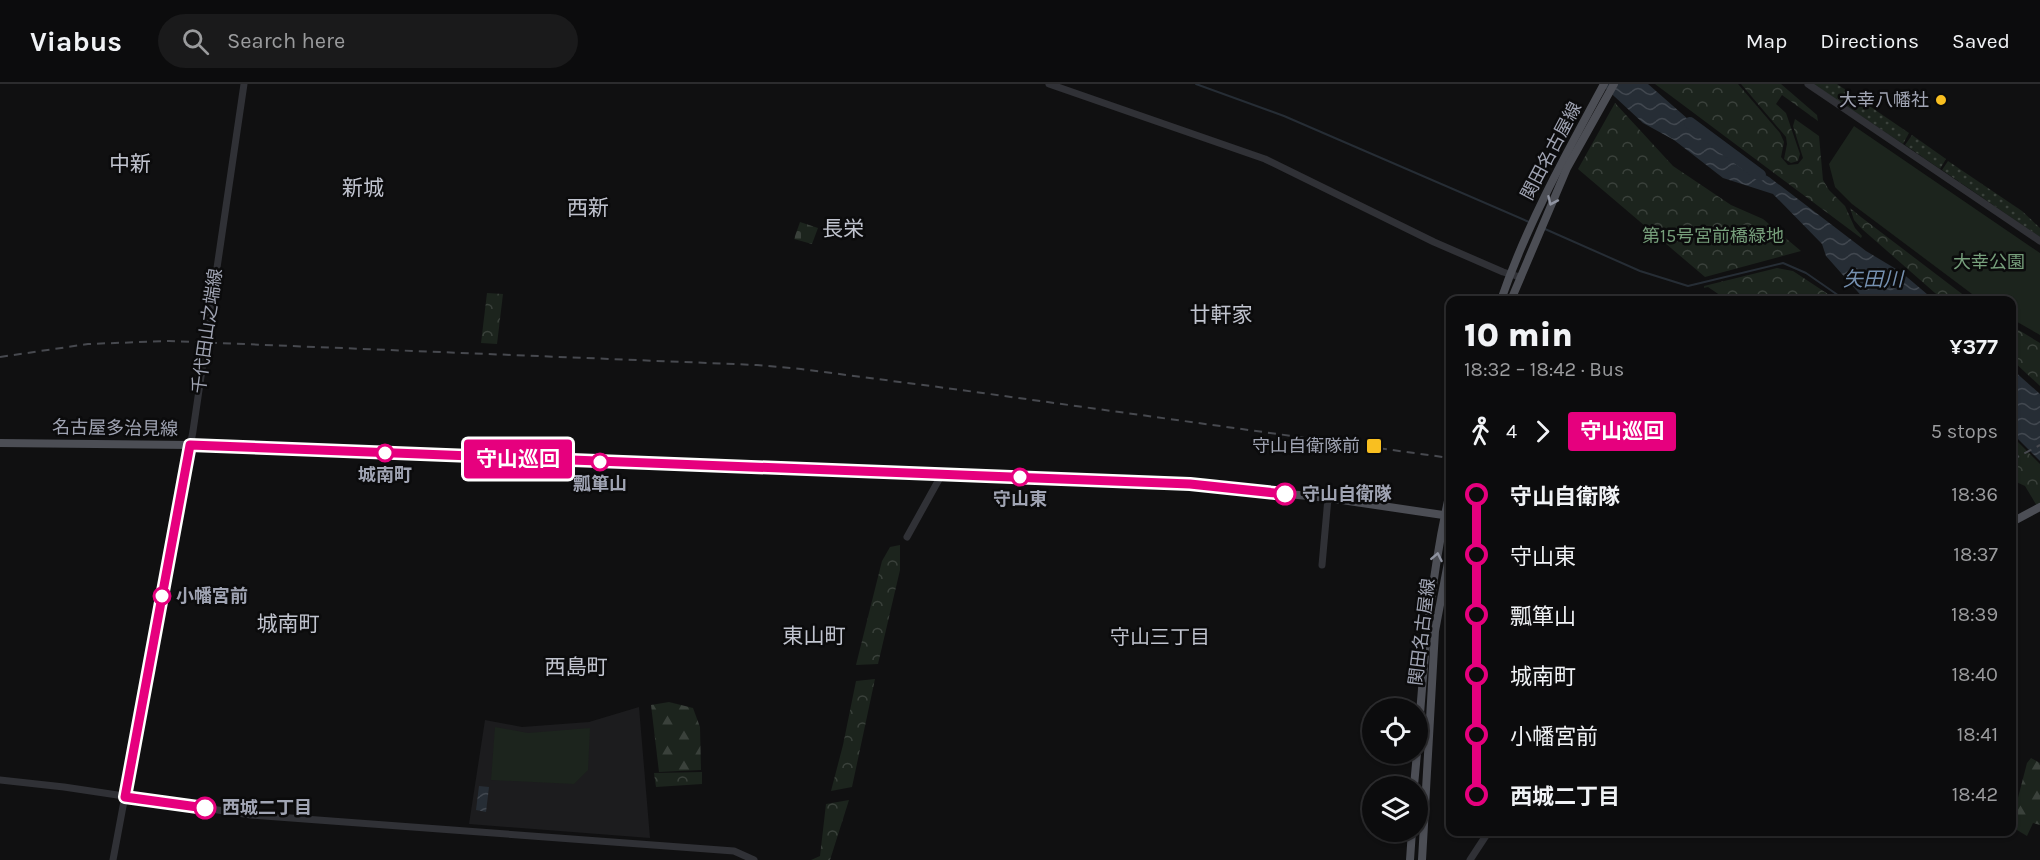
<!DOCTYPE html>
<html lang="en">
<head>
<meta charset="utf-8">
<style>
	body { margin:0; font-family:Karla,"Noto Sans JP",sans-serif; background:#1a1a1b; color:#f1f3f6; height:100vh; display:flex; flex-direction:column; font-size:22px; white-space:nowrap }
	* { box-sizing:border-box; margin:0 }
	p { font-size:20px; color:#9a9b9d }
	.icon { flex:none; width:33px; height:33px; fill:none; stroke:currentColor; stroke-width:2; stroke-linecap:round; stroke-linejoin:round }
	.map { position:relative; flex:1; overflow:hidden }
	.details { position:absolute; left:1446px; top:212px; width:570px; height:540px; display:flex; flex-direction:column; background:#0c0c0d; border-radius:12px; box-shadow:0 2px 4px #0004,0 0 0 2px #2c2c2e }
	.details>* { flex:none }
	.badge { padding:0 12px; border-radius:4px; font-size:21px; line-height:39px }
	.controls { position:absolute; left:1362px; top:614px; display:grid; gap:12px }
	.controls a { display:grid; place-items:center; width:66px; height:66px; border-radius:50%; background:#0c0c0d; box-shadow:0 2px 4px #0004,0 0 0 2px #2c2c2e; font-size:30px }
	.map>.badge { position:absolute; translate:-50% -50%; box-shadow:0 0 0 3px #fff }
	.legs { display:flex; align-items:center; gap:9px; height:66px; padding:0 18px; font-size:20px }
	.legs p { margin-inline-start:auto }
	.overview { display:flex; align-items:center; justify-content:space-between; height:102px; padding:0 18px }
	h1 { font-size:33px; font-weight:800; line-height:45px }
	ul { padding:0 18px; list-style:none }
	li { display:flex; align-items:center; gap:21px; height:60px; font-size:22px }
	li i { display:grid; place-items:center; width:9px; height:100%; margin:0 8px; background:currentColor }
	li i::after { content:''; width:15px; height:15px; margin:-8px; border:4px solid; border-radius:50%; background:#0c0c0d }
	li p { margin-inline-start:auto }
	li:first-child i { background:linear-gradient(#0000 50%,currentColor 0) }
	li:last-child i { background:linear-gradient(currentColor 50%,#0000 0) }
	header { display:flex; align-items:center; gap:36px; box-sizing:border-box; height:84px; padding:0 30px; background:#0c0c0d; border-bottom:2px solid #2c2c2e }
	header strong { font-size:28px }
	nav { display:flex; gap:33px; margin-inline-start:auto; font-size:21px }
	.search { width:420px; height:54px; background:#1a1a1b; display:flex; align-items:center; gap:15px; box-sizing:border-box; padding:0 21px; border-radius:33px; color:#9a9b9d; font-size:22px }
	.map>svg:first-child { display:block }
	.built { fill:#1c1c1e }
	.grass { fill:url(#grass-dots) }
	.forest { fill:url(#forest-firs) }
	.cemetery { fill:url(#cemetery-stones) }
	.park { fill:url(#park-crowns) }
	.garden { fill:#1c241d }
	.water { fill:url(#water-waves) }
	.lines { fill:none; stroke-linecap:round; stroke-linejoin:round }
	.stream { stroke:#262d35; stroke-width:2 }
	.river { stroke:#262d35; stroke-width:12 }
	.tertiary { stroke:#303136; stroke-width:7 }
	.primary { stroke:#4c4e55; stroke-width:8 }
	.rail { stroke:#47494f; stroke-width:2; stroke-dasharray:8 6; stroke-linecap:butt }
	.oneway { stroke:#8f93a0 }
	.line-1-casing { stroke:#fff; stroke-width:14 }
	.line-1 { stroke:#e6007e; stroke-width:9 }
	.poi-dot { fill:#f9bf20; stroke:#0b0b0c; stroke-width:2 }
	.stop-1-dot { fill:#fff; stroke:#e6007e; stroke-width:3 }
	.labels { text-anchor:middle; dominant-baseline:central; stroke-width:5; stroke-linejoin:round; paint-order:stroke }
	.poi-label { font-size:18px; fill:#a0a4b3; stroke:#0b0b0c; text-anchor:end }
	.street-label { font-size:18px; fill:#a0a4b3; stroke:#0b0b0c }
	.park-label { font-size:18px; fill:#769f7b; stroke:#0b0b0c }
	.stop-label { font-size:18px; font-weight:bold; fill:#a0a4b3; stroke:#0b0b0c }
	.water-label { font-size:20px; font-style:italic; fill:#7590b0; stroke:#0b0b0c }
	.neighbourhood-label { font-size:20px; fill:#c1c4cf; stroke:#0b0b0c }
	.quarter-label { font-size:21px; fill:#c1c4cf; stroke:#0b0b0c }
</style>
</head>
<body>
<header>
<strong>Viabus</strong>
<div class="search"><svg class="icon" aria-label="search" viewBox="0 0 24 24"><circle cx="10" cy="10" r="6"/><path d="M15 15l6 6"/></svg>Search here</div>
<nav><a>Map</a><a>Directions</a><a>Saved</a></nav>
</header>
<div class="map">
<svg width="2040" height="776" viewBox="0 0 2040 776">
	<defs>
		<pattern id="grass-dots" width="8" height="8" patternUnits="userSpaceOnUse" patternTransform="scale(1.5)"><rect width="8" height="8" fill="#1c241d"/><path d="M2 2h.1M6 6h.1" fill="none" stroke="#3a413b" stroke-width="1.8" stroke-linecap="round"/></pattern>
		<pattern id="forest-firs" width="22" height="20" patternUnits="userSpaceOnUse" patternTransform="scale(1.5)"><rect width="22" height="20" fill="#1c241d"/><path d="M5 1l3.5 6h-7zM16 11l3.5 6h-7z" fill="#3a413b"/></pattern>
		<pattern id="cemetery-stones" width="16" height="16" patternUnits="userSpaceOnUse" patternTransform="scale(1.5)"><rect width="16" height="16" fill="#1c241d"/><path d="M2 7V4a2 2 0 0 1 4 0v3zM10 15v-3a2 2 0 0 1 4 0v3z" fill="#3a413b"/></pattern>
		<pattern id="park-crowns" width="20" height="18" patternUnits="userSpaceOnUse" patternTransform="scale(1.5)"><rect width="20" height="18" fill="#1c241d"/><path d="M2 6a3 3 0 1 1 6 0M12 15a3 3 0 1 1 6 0" fill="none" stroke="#3a413b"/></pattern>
		<pattern id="water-waves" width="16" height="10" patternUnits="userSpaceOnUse" patternTransform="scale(1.5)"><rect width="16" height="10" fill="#262d35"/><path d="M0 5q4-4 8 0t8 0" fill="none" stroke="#424850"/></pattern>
	</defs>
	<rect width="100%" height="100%" fill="#101011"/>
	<path class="built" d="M639,623L650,754L469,740L485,636L522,643L589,638Z"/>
	<g class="grass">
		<path d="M1813,0H1837L1909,49L1903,60Z"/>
		<path d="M1912,51L1946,75L1940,85L1905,61Z"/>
		<path d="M1948,77L2022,127L2040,144V153L1942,86Z"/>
	</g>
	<g class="forest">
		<path d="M669,618L693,624L700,643L701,686L659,688L651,621Z"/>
		<path d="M2031,674L2040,679V741L2033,739L2027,752L2012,743V737L2027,679Z"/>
	</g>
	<path class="cemetery" d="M800,138L818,144L812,160L794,155Z"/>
	<g class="park">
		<path d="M1655,0H1738L1780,49L1784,58L1781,73L1788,81L1798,80L1803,74L1793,42L1795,35L1819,52L1823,96L1829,106L1845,122L1855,144L1862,152L1861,154Z"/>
		<path d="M1741,0H1781L1817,31L1818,37L1782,11L1776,20L1786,29L1800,70L1798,77L1791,79L1784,75L1787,60L1786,53Z"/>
		<path d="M1615,19L1673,82L1731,121L1763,135L1801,167L1705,193L1578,85Z"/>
		<path d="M1850,124L1861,133L1970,216H1943L1862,145L1854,136Z"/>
		<path d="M1777,184L1793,187L1837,216H1727L1708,203L1704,204V202Z"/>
		<path d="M487,209L503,210L497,260L481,259Z"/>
		<path d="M2012,242L2040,259V302L2012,276Z"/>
		<path d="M2012,352L2040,380V427L2025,402L2012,396Z"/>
		<path d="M900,461V486L878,580L856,581L882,477L890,463Z"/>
		<path d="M875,595L852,703L831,707L843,661L856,597Z"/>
		<path d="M702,688V700L656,703L654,689Z"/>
		<path d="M849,716L830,776H811L820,772L826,720Z"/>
	</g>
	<g class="garden">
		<path d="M1854,42L2040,169V251L2012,235V216H1980L1852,120L1835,103L1829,80Z"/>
		<path d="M495,643L528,649L590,644L588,686L574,700L491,696Z"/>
	</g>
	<g class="water">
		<path d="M1601,0H1648L1729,71L1769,93L1866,167L1901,188L1934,216H1865L1826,172L1822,160L1773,110L1723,94L1674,56L1643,39Z"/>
		<path d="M2012,285L2040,310V377L2012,349Z"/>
		<path d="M479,702L489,703L486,728L476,726Z"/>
	</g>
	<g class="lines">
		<g class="stream">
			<path d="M1196,0L1284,32L1529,138"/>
			<path d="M1545,145L1640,187L1688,202L1783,179L1806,189L1845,216"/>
		</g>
		<path class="river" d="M1690,39L1760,91"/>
		<g class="tertiary">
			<path d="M1049,0L1265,75L1434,158L1503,188L1520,193"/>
			<path d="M1808,0L2040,157"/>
			<path d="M907,453L942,390"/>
			<path d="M1322,481L1328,414"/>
			<path d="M0,696L64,703L251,731L734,767L754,776"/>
			<path d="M113,776L193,347L244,0"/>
			<path d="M1470,776L1489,747"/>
		</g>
		<g class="primary">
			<path d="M1501,216C1527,140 1566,70 1604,0"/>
			<path d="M1511,216L1567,84L1614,0"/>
			<path d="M0,359L190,361L1190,400L1328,414L1450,432"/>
			<path d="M2012,438L2040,423"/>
			<path d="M1418,657C1424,573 1431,490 1450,408"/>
			<path d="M1414,702L1417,669"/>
			<path d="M1410,776L1412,747"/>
			<path d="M1422,776L1435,547L1450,468"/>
		</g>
		<g class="rail">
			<path d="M0,273L88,260L169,257L757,281L801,285L961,306L1450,374"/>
			<path d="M2012,376L2040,361"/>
		</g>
	</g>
	<defs><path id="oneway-chevron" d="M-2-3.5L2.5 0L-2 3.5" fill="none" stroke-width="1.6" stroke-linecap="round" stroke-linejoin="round" transform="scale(1.5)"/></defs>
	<g class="oneway">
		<use href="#oneway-chevron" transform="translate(1552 117) rotate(114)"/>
		<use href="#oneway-chevron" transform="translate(1437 473) rotate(-79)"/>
	</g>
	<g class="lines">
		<g class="line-1-casing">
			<path id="line-1" d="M205,724L125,713L190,361L1190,400L1285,410"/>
		</g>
		<use href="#line-1" class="line-1"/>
	</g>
	<g class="poi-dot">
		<circle cx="1941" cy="16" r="6"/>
		<rect x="1366" y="354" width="16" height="16" rx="3"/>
	</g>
	<g class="stop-1-dot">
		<circle cx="385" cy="369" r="8"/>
		<circle cx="600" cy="378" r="8"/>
		<circle cx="1020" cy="393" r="8"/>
		<circle cx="1285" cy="410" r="10"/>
		<circle cx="162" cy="512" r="8"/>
		<circle cx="205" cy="724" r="10"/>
	</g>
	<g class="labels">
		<g class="poi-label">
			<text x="1929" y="16">大幸八幡社</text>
			<text x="1360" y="362">守山自衛隊前</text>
		</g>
		<g class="street-label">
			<text transform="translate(1551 67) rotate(-62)">関田名古屋線</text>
			<text transform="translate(207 247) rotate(-82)">千代田山之端線</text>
			<text transform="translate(115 344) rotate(1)">名古屋多治見線</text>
			<text transform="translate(1422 548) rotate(-83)">関田名古屋線</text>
		</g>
		<g class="park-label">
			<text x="1713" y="152">第15号宮前橋緑地</text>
			<text x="1989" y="178">大幸公園</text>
		</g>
		<g class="stop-label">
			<text x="385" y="391">城南町</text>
			<text x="600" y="400">瓢箪山</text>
			<text x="1302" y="410" text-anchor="start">守山自衛隊</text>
			<text x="1020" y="415">守山東</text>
			<text x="176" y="512" text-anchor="start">小幡宮前</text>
			<text x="222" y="724" text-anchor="start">西城二丁目</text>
		</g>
		<g class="water-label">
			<text x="1873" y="195">矢田川</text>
		</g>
		<g class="neighbourhood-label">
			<text x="1160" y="553">守山三丁目</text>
		</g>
		<g class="quarter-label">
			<text x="130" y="80">中新</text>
			<text x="363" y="104">新城</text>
			<text x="588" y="124">西新</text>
			<text x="843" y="145">長栄</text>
			<text x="1221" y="231">廿軒家</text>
			<text x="288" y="540">城南町</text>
			<text x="814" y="552">東山町</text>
			<text x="576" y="583">西島町</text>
		</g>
	</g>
</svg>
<div class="controls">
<a><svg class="icon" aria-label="locate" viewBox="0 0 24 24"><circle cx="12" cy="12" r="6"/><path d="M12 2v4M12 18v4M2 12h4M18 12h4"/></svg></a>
<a><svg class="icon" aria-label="layers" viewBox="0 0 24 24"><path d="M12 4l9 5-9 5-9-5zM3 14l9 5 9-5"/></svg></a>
</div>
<b class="badge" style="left:518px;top:375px;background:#e6007e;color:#fff">守山巡回</b>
<section class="details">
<div class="overview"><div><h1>10 min</h1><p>18:32 – 18:42 · Bus</p></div><b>¥377</b></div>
<div class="legs"><svg class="icon" aria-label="walk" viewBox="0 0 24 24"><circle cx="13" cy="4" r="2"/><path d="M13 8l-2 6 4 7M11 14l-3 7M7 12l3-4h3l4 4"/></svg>4<svg class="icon" aria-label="forward" viewBox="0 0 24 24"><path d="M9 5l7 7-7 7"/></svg><b class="badge" style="background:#e6007e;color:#fff">守山巡回</b><p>5 stops</p></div>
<ul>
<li><i style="color:#e6007e"></i><b>守山自衛隊</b><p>18:36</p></li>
<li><i style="color:#e6007e"></i><span>守山東</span><p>18:37</p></li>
<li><i style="color:#e6007e"></i><span>瓢箪山</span><p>18:39</p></li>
<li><i style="color:#e6007e"></i><span>城南町</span><p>18:40</p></li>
<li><i style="color:#e6007e"></i><span>小幡宮前</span><p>18:41</p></li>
<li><i style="color:#e6007e"></i><b>西城二丁目</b><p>18:42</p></li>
</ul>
</section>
</div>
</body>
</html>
